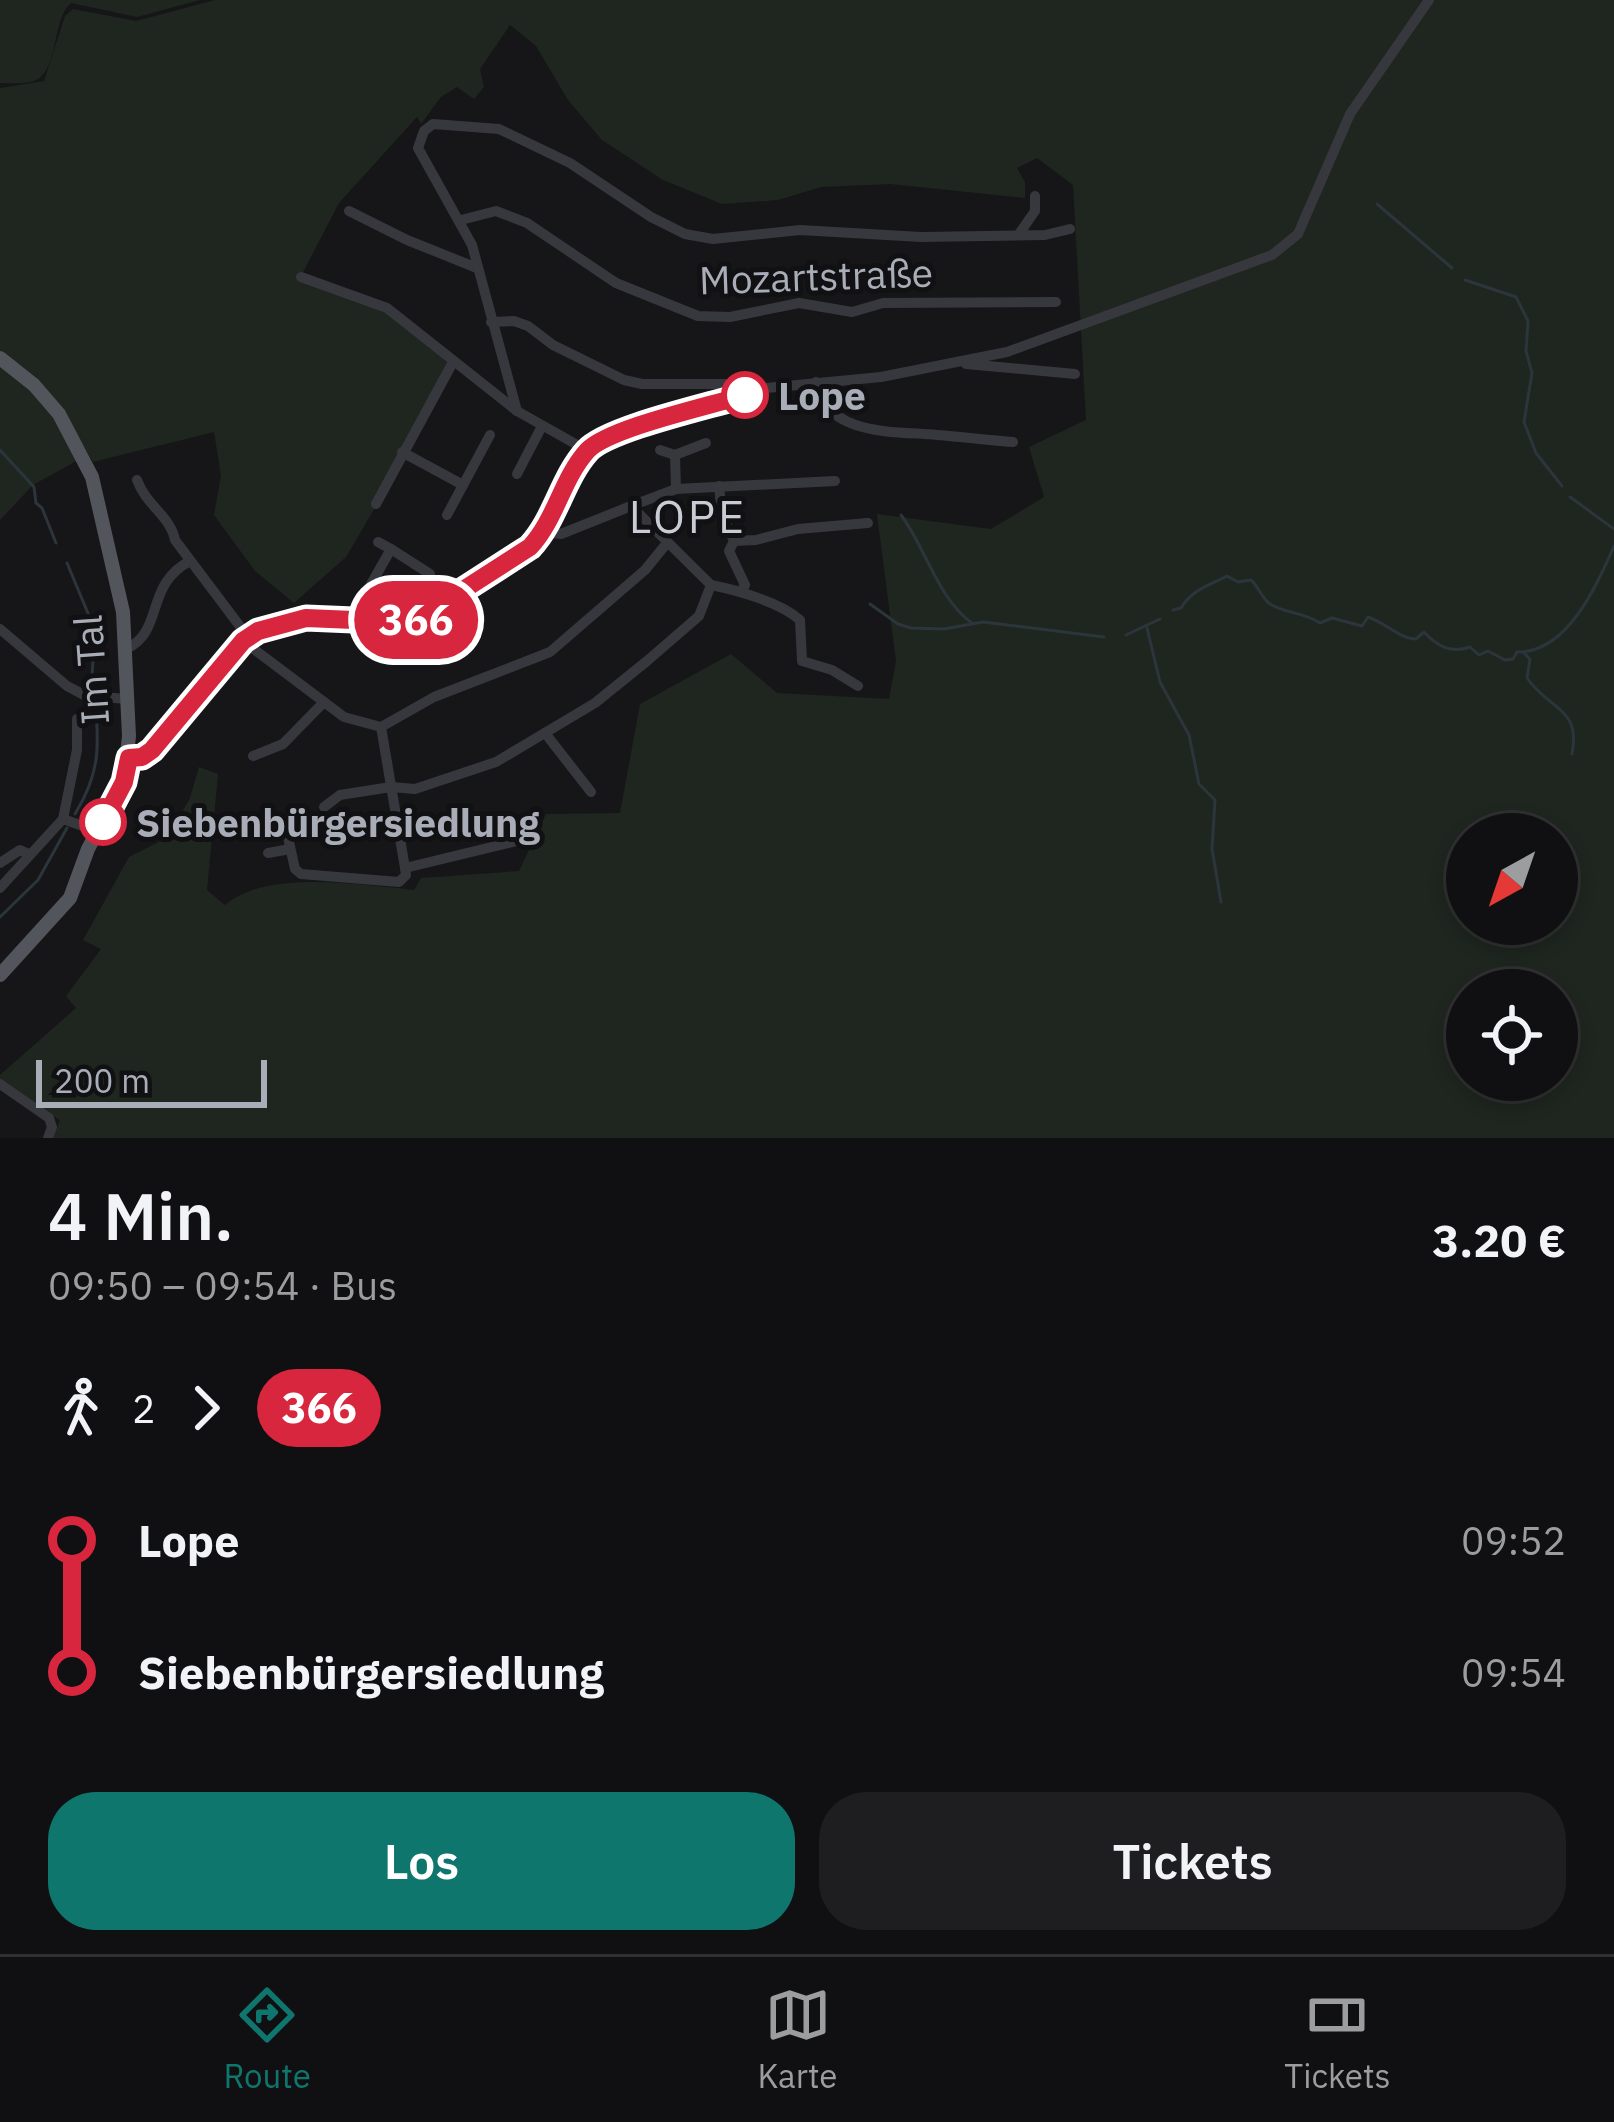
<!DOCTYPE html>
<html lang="de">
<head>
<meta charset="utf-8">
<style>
	body { margin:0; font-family:"IBM Plex Sans",sans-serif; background:#1e1e20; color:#f1f3f6; height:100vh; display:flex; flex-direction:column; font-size:45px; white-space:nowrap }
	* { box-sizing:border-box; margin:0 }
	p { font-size:39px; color:#9c9d9f }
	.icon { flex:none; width:66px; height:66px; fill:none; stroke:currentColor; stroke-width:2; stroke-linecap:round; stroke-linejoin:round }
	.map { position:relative; height:1138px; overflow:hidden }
	.details { display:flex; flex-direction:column; background:#101012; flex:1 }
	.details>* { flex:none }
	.badge { padding:0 24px; border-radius:39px; font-size:42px; line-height:78px }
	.needle { width:78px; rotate:220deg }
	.buttons { position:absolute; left:1446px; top:813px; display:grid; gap:24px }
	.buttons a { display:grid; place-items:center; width:132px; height:132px; border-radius:50%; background:#101012; box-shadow:0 6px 18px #0003,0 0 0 3px #303032; font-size:60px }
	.scale { position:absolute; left:36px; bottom:30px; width:231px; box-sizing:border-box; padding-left:12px; border:6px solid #a8adb8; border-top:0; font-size:33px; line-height:42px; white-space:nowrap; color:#a8adb8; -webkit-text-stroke:9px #111113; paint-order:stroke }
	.map>.badge { position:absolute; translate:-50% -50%; box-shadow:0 0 0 6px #fff }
	.legs { display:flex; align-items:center; gap:18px; height:132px; padding:0 48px; font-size:39px }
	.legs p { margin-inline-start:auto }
	.overview { display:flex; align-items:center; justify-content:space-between; height:204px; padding:0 48px }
	h1 { font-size:66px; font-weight:600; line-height:90px }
	.button { display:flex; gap:24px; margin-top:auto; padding:24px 48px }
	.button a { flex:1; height:138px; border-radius:48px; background:#0f766e; color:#fff; font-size:48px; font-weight:600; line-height:138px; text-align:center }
	.button a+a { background:#1e1e20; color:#f1f3f6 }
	ul { padding:0 48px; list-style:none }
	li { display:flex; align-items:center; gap:42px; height:132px; font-size:45px }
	li i { display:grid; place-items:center; width:18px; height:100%; margin:0 15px; background:currentColor }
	li i::after { content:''; width:30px; height:30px; margin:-15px; border:9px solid; border-radius:50%; background:#101012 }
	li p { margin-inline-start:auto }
	li:first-child i { background:linear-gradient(#0000 50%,currentColor 0) }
	li:last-child i { background:linear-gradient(currentColor 50%,#0000 0) }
	.menu { display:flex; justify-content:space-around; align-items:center; height:168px; border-top:3px solid #303032; background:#101012; font-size:33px; color:#9c9d9f }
	.menu a { display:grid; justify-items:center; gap:6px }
	.menu .on { color:#0f766e }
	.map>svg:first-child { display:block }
	.green { fill:#1e261f; fill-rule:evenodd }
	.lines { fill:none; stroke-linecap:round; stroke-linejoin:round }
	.stream { stroke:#2c353c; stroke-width:3 }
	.minor { stroke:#37383d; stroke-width:10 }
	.major { stroke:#53555c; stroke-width:14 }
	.line-1-casing { stroke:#fff; stroke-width:27 }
	.line-1 { stroke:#d7263d; stroke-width:18 }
	.stop-1-dot { fill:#fff; stroke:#d7263d; stroke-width:6 }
	.labels { text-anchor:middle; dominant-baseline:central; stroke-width:10; stroke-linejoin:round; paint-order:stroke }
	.street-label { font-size:39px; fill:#a8adb8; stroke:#111113 }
	.stop-label { font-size:39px; font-weight:bold; fill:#a8adb8; stroke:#111113; text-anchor:start }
	.quarter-label { font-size:45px; letter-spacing:3px; fill:#c9ccd4; stroke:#111113 }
</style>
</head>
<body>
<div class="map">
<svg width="1614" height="1138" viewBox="0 0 1614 1138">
	<rect width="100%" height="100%" fill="#161618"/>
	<g class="green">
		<path d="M0,0H200L137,17L71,3C50,21 61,74 31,82C22,84 9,83 0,83Z"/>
		<path d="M215,0H1614V1138H53L60,1120L21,1098L0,1080V1075L76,1008L66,996L101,949L83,940L129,857L168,837L190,798L199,767L218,774L207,890L225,905C266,869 361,885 414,890L421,878L519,871L546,814L620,813L640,704L731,654L777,693L889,699L896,661L877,514L991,529L1044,497L1029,447L1086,420L1073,185L1037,158L1017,168L1025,182V198L890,184L821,187L778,200L722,204L663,180L602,140L568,100L536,46L510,25L480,69L484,87L474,99L457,87L441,97L421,124L417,117L339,203L300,278L386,309L447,362L376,506L346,557L294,603L255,571L214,515L221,476L214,432L93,462L63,411L0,352V88L44,81L65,16L73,9L136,21ZM1467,834H1557V924H1467ZM1467,990H1557V1080H1467Z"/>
		<path d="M0,363L50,409L80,459L33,485L0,520Z"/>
	</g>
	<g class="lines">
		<g class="stream">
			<path d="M1377,204L1452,268"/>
			<path d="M1465,280L1516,297L1528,321L1526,351L1532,373L1524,422L1536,453L1562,486"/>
			<path d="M0,450L34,487L36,503L42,508L56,543"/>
			<path d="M1570,497L1614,529"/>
			<path d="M901,515C926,548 937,598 973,624"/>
			<path d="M67,563L95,630L92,676"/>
			<path d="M870,604L898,624L911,628L944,629L983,622L1104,637"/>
			<path d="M1173,610L1181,608C1191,590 1210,585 1227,576L1238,582L1251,580C1258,586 1263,600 1270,604C1286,614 1304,612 1320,623L1332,618L1362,626L1368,617C1384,622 1400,639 1416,639L1424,632C1437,646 1451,654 1470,647L1479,655L1488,651L1505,660L1513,659L1517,652C1567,653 1596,587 1614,546"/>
			<path d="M1147,628L1160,682L1189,735L1199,784L1215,800L1212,849L1221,902"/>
			<path d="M1126,635L1160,619"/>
			<path d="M1525,654L1530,659L1527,678C1550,711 1581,707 1572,754"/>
			<path d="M75,814C99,775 100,748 95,703"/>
			<path d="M0,917L38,880L67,828"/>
		</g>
		<g class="minor">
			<path d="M349,211L407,240L477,268"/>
			<path d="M461,220L496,211L527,223L616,283L698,316L730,317L799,303L852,312L883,303L1056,302"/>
			<path d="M1019,234L1035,211V196"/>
			<path d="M301,277L387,308L517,411"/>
			<path d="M491,322L514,321L528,326L553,345L624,380L642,384H730"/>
			<path d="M966,364L1075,374"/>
			<path d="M816,382C826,437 896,431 937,435C962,437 988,440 1013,442"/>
			<path d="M660,450L675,455L676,489"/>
			<path d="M588,451L517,411L472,245L418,148L424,131L433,124L499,129L570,163L651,217L685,234L713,239L800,230L921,237L1045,235L1070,229"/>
			<path d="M402,452L463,485"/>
			<path d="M675,455L706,443"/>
			<path d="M517,474L542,426"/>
			<path d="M137,480C146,505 171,517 175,540L248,637"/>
			<path d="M719,486L722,514L734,541L729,551L745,585L741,591"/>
			<path d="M376,504L453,362"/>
			<path d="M631,506L676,489L835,481"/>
			<path d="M447,515L490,435"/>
			<path d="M734,541L756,540L798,529L868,523"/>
			<path d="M391,549L430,574"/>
			<path d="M711,585C736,590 780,602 800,620L802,661L832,670L858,686"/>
			<path d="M360,621L362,600L391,549L378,542"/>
			<path d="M0,629L67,686L86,696L128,699"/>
			<path d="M243,641L344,717L381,727"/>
			<path d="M126,649C165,631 144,585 190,561"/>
			<path d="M77,719V750L63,819L97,831"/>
			<path d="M381,727L434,697L550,652L645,570L667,543"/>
			<path d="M381,727L405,868L525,839"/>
			<path d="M545,733L591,792"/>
			<path d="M253,756L283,744L324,702"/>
			<path d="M129,758L142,757L152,750L243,641C296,602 359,630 418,619L529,547L544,532L588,451L615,434L766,388L881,377L1007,352L1272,255L1298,234L1350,114L1429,0"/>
			<path d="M324,807L340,795L391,787L415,789L496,762L595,703L647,661L699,616L711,585L631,506L561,534L544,532"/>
			<path d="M261,819H284L295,869L301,874L399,882L406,875L405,868"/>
			<path d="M284,819L302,811"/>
			<path d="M268,853L290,849"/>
			<path d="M0,863L20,850L29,854"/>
			<path d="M0,888L63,819"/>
			<path d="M0,1084L49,1118L52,1127L48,1138"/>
		</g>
		<path class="major" d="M0,358L34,385L59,414L92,477L123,612L129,736L124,782L88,849L70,898L0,975"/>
	</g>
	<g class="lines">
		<g class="line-1-casing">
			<path id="line-1" d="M103,822L124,782L129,758L142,757L152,750L243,641L258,631L306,618L401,622L418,619L530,547C556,519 562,479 587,451C608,428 710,406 745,395"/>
		</g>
		<use href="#line-1" class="line-1"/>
	</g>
	<g class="stop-1-dot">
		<circle cx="745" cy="395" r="21"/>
		<circle cx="103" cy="822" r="21"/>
	</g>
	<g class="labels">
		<g class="street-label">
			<text transform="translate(816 276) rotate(-2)">Mozartstraße</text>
			<text transform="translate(91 670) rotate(-94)">Im Tal</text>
		</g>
		<g class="stop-label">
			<text x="778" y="395">Lope</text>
			<text x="136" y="822">Siebenbürgersiedlung</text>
		</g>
		<g class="quarter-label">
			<text x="688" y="516">LOPE</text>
		</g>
	</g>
</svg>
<div class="buttons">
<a><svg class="needle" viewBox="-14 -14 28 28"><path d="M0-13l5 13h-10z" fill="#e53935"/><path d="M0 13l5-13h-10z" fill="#9c9d9f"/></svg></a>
<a><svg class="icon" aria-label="locate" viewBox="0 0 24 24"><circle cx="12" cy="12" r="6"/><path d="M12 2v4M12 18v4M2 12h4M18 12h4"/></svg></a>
</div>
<div class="scale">200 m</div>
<b class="badge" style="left:416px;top:620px;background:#d7263d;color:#fff">366</b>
</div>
<section class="details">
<div class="overview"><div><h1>4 Min.</h1><p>09:50 – 09:54 · Bus</p></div><b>3.20 €</b></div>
<div class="legs"><svg class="icon" aria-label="walk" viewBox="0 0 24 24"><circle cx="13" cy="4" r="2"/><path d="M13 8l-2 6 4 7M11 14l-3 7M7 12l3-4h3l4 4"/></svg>2<svg class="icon" aria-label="forward" viewBox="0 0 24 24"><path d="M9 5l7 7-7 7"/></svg><b class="badge" style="background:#d7263d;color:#fff">366</b></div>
<ul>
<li><i style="color:#d7263d"></i><b>Lope</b><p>09:52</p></li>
<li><i style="color:#d7263d"></i><b>Siebenbürgersiedlung</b><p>09:54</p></li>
</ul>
<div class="button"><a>Los</a><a>Tickets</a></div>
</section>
<nav class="menu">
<a class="on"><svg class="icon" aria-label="directions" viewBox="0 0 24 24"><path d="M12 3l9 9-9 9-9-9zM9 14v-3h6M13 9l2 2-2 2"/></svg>Route</a>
<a><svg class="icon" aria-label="map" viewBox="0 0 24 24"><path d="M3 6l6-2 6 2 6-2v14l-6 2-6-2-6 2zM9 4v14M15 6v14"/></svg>Karte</a>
<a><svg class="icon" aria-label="tickets" viewBox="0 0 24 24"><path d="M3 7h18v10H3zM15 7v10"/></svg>Tickets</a>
</nav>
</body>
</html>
